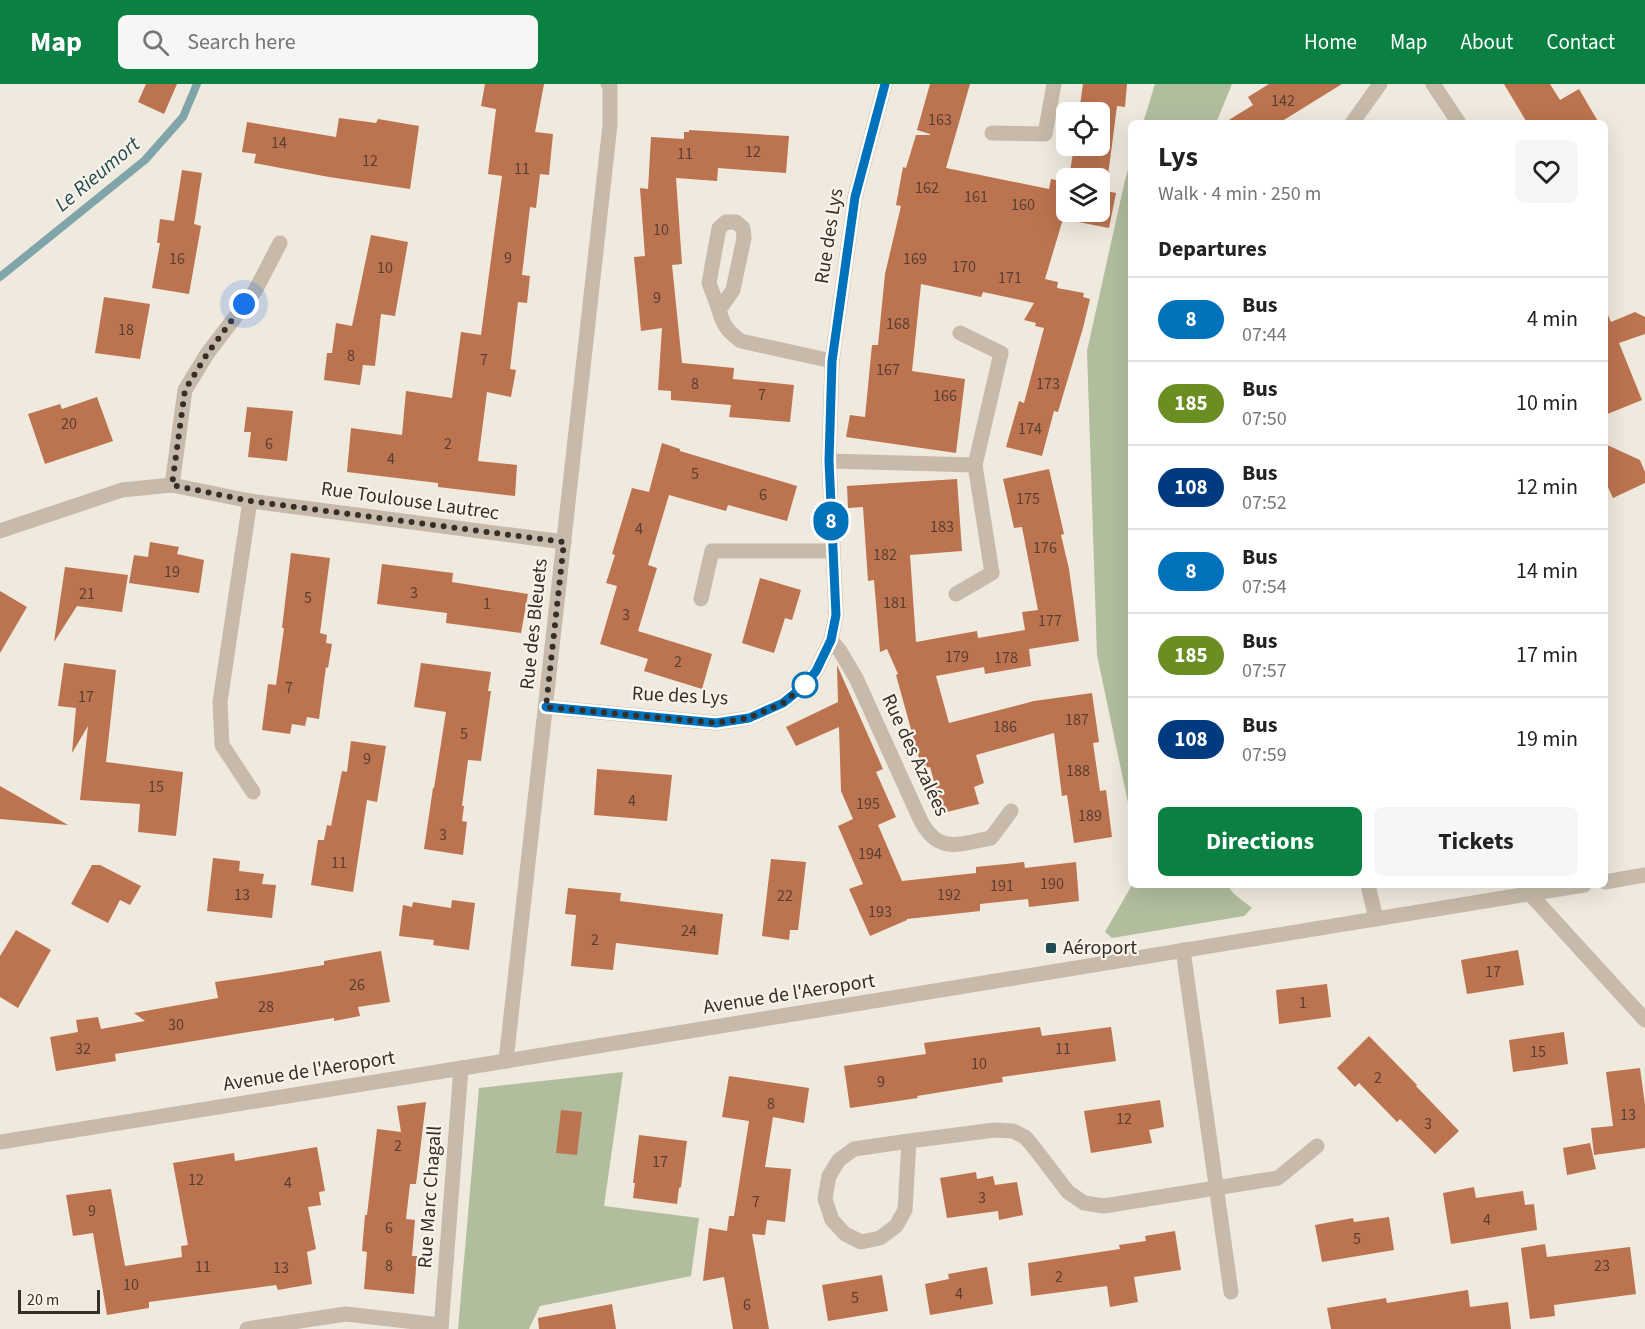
<!DOCTYPE html>
<html lang="en">
<head>
<meta charset="utf-8">
<style>
	body { margin:0; font-family:"Source Sans 3",sans-serif; background:#f6f6f6; color:#222; height:100vh; display:flex; flex-direction:column; font-size:22px; white-space:nowrap }
	* { box-sizing:border-box; margin:0 }
	p { font-size:20px; color:#767676 }
	.icon { flex:none; width:33px; height:33px; fill:none; stroke:currentColor; stroke-width:2; stroke-linecap:round; stroke-linejoin:round }
	.map { position:relative; flex:1; overflow:hidden }
	.panel { position:absolute; left:1128px; top:36px; width:480px; height:768px; display:flex; flex-direction:column; background:#fff; border-radius:9px; box-shadow:0 6px 24px #0002 }
	.panel>* { flex:none }
	.badge { padding:0 12px; border-radius:20px; font-size:21px; line-height:39px }
	.buttons { position:absolute; left:1056px; top:18px; display:grid; gap:12px }
	.buttons a { display:grid; place-items:center; width:54px; height:54px; border-radius:9px; background:#fff; box-shadow:0 6px 24px #0002; font-size:30px }
	.scale { position:absolute; left:18px; bottom:15px; width:82px; box-sizing:border-box; padding-left:6px; border:3px solid #362e29; border-top:0; font-size:16px; line-height:21px; white-space:nowrap; color:#362e29; -webkit-text-stroke:4px #f8f3e9; paint-order:stroke }
	.you { position:absolute; width:30px; height:30px; margin:-15px; border:4px solid #fff; border-radius:50%; background:#1a73e8; box-shadow:0 0 0 9px #1a73e833 }
	.map>.badge { position:absolute; translate:-50% -50%; box-shadow:0 0 0 3px #fff }
	h2 { padding:0 30px; font-size:22px; line-height:54px }
	.round { display:grid; place-items:center; flex:none; width:63px; height:63px; border-radius:9px; background:#f6f6f6 }
	.head { display:flex; align-items:center; justify-content:space-between; height:102px; padding:0 30px }
	h1 { font-size:28px; font-weight:700; line-height:45px }
	.button { display:flex; gap:12px; margin-top:auto; padding:12px 30px }
	.button a { flex:1; height:69px; border-radius:9px; background:#0b8043; color:#fff; font-size:24px; font-weight:700; line-height:69px; text-align:center }
	.button a+a { background:#f6f6f6; color:#222 }
	ul { padding:0; list-style:none }
	li { display:flex; align-items:center; gap:18px; height:84px; padding:0 30px; border-top:2px solid #e0e0e0 }
	li div { flex:1 }
	li b { display:block; font-size:22px }
	li em { font-style:normal }
	li .badge { min-width:66px; font-weight:700; text-align:center }
	header { display:flex; align-items:center; gap:36px; box-sizing:border-box; height:84px; padding:0 30px; background:#0b8043; color:#fff }
	header strong { font-size:28px }
	nav { display:flex; gap:33px; margin-inline-start:auto; font-size:21px }
	.search { width:420px; height:54px; background:#f6f6f6; display:flex; align-items:center; gap:15px; box-sizing:border-box; padding:0 21px; border-radius:9px; color:#767676; font-size:22px }
	.map>svg:first-child { display:block }
	.green { fill:#b1be9e }
	.lines { fill:none; stroke-linecap:round; stroke-linejoin:round }
	.stream { stroke:#7fa5ab; stroke-width:8 }
	.building { fill:#bc7350 }
	.minor { stroke:#c7baaa; stroke-width:15 }
	.line-casing { stroke:#fff; stroke-width:14 }
	.line { stroke:#0072bc; stroke-width:9 }
	.walk { stroke:#362e29; stroke-width:6; stroke-dasharray:0 10.8 }
	.stop-dot { fill:#fff; stroke:#0072bc; stroke-width:3 }
	.poi-dot { fill:#224c54; stroke:#f8f3e9; stroke-width:2 }
	.labels { text-anchor:middle; dominant-baseline:central; stroke-width:4.5; stroke-linejoin:round; paint-order:stroke }
	.number-label { font-size:16px; fill:#583f33 }
	.street-label { font-size:20px; fill:#362e29; stroke:#f8f3e9 }
	.poi-label { font-size:20px; fill:#362e29; stroke:#f8f3e9; text-anchor:start }
	.water-label { font-size:21px; font-style:italic; fill:#224c54; stroke:#f8f3e9 }
</style>
</head>
<body>
<header>
<strong>Map</strong>
<div class="search"><svg class="icon" aria-label="search" viewBox="0 0 24 24"><circle cx="10" cy="10" r="6"/><path d="M15 15l6 6"/></svg>Search here</div>
<nav><a>Home</a><a>Map</a><a>About</a><a>Contact</a></nav>
</header>
<div class="map">
<svg width="1645" height="1245" viewBox="0 0 1645 1245">
	<rect width="100%" height="100%" fill="#f0e9dd"/>
	<g class="green">
		<path d="M1155,0H1232L1216,39H1143Z"/>
		<path d="M1131,76V733L1097,571L1087,267L1125,96Z"/>
		<path d="M1132,801H1227L1234,810L1252,824L1244,832L1112,854L1105,848Z"/>
		<path d="M623,988L604,1122L699,1134L691,1192L540,1222L529,1245H458L479,1004Z"/>
	</g>
	<g class="lines">
		<path class="stream" d="M0,193L145,76L183,33L197,0"/>
	</g>
	<g class="building">
		<path d="M146,0H177L164,30L138,18Z"/>
		<path d="M485,0H544L535,48L553,50L549,91L540,90L536,124L530,123L522,191L530,192L527,219L518,218L510,285L516,286L511,313L487,308L478,377L517,381L515,412L438,403V399L347,388L351,344L402,351L406,307L452,314L461,248L481,251L502,92L488,90L496,25L481,22Z"/>
		<path d="M930,0H970L946,84L1049,105L1051,95L1066,98V128H1100V94H1069L1074,62H1100V28H1079L1083,0H1127L1125,23L1117,22L1106,107L1116,109L1109,144L1063,135L1045,195L1058,198L1057,204L1084,209L1083,213L1090,215L1083,244L1058,328L1054,327L1042,372L1006,363L1019,317L1024,319L1044,244L1035,242L1036,239L1024,236L1034,219L983,208L981,213L921,200L912,287L965,295L956,369L846,353L850,331L865,333L872,261H878L885,190L901,122L896,121L903,83L906,84L916,51H930V50L917,46Z"/>
		<path d="M1269,0H1342L1279,39H1224L1253,21L1248,13Z"/>
		<path d="M1504,0H1550L1560,16L1579,5L1599,39H1522L1526,37Z"/>
		<path d="M339,34L376,39L378,35L419,42L410,105L329,93L254,79L256,70L242,68L247,38L336,53Z"/>
		<path d="M689,46L789,52L786,89L718,84L717,97L676,94L682,180L672,181L682,279L734,284L733,295L794,301L790,338L729,333L731,321L671,316V307L658,306L662,244L641,247L634,173L645,172L640,104L648,105L651,53L684,55V48H689Z"/>
		<path d="M182,86L202,89L194,140L201,142L189,210L152,204L160,159H157L160,135L174,137Z"/>
		<path d="M371,151L408,158L395,232L381,230L375,282L363,281L360,301L324,296L327,269H332L336,239L352,242Z"/>
		<path d="M104,213L150,220L140,275L95,269Z"/>
		<path d="M1605,226H1606L1611,238L1635,228L1645,233V250L1619,259L1642,316L1605,331Z"/>
		<path d="M97,313L113,357L45,380L28,330L60,320L62,325Z"/>
		<path d="M247,323L293,327L287,377L248,373L251,348H244Z"/>
		<path d="M662,359L680,365V367L797,402L787,437L728,421L726,427L669,411L648,481L657,484L638,547L712,570L702,605L644,587L648,575L600,560L617,502L606,499L615,471L612,470L632,404L649,408Z"/>
		<path d="M1605,360L1640,376L1645,388V399L1613,414L1605,397Z"/>
		<path d="M1049,385L1064,450L1061,451L1069,485L1079,557L1029,565L1031,582L985,590L984,583L936,592L949,639L1034,617L1092,609L1099,658L1093,659L1100,707L1106,706L1112,753L1074,759L1067,711L1062,712L1054,649L976,671L984,699L974,703L979,720L943,729L930,683L922,685L896,591L898,590L887,565L880,568L874,496L868,497L863,423L848,424L847,402L957,395L962,467L910,471L916,558L977,547L978,554L1025,546L1022,528L1038,526L1022,443L1014,444L1003,395Z"/>
		<path d="M150,458L179,463L177,470L204,476L199,509L129,499L134,471L148,473Z"/>
		<path d="M291,469L330,474L320,549L327,551L326,559L332,560L328,584L326,583L319,635L307,633L305,642L292,640L290,650L262,646L268,600L276,601L284,544H282Z"/>
		<path d="M382,480L453,489L452,498L528,510L521,549L446,539L447,529L377,520Z"/>
		<path d="M65,483L128,491L122,528L77,522L54,558Z"/>
		<path d="M760,494L801,506L792,536L785,534L774,569L742,559Z"/>
		<path d="M0,507L27,523L0,569Z"/>
		<path d="M64,579L116,586L106,678L183,688L176,752L138,748L140,720L80,716L88,642L72,669L76,624L58,622Z"/>
		<path d="M421,579L491,588L488,607H491L481,677L468,676L462,722H464L462,737L467,738L463,771L424,765L433,704H434L446,628L414,623Z"/>
		<path d="M837,581L883,685L876,688L896,733L878,741L902,797L976,789V783L1024,778L1025,784L1076,778L1079,817L1029,823L1028,815L980,820V827L907,835V836L870,852L849,805L863,800L838,742L853,735L841,707L839,643L796,662L786,643L838,618Z"/>
		<path d="M351,657L386,662L377,718L367,716L353,808L311,801L318,756H324L327,741L331,742L342,687L347,688Z"/>
		<path d="M597,685L672,691L667,737L594,731Z"/>
		<path d="M0,702L68,741L0,735Z"/>
		<path d="M213,774L240,777L239,787L264,790L262,800L276,801L272,834L207,827Z"/>
		<path d="M771,775L806,778L798,846H790L789,856L762,852Z"/>
		<path d="M92,781H100L141,802L130,821L120,816L108,839L71,820Z"/>
		<path d="M568,804L621,809L620,817L723,830L718,871L616,859L613,886L571,882L576,831L565,830Z"/>
		<path d="M452,816L475,819L469,866L433,861L434,856L399,852L403,821L412,823L413,818L451,824Z"/>
		<path d="M16,846L51,866L18,924L0,913V872Z"/>
		<path d="M1518,866L1524,901L1467,910L1461,876Z"/>
		<path d="M381,867L390,918L358,923L360,932L334,937V934L115,970L116,977L56,987L50,953L78,948L76,936L98,933L101,945L145,937L134,929L218,914L215,898L263,891L324,881V877Z"/>
		<path d="M1327,900L1331,933L1279,940L1276,906Z"/>
		<path d="M1040,943L1042,952L1111,943L1116,977L1002,993L1003,998L917,1012L918,1014L850,1024L844,982L926,970L924,959Z"/>
		<path d="M1564,948L1568,980L1513,988L1509,956Z"/>
		<path d="M1369,952L1417,1001L1416,1002L1459,1047L1435,1070L1400,1035L1397,1038L1359,999L1355,1003L1337,984Z"/>
		<path d="M1640,984L1645,1021V1064L1594,1071L1591,1044L1613,1042L1606,988Z"/>
		<path d="M729,992L809,1004L804,1039L773,1033L765,1083L791,1085L785,1138L767,1136L765,1151L752,1150L769,1245H733L724,1193L703,1197L709,1144L727,1147L729,1132H734L749,1037L722,1033Z"/>
		<path d="M1160,1016L1164,1043L1149,1046L1152,1059L1091,1069L1084,1027Z"/>
		<path d="M426,1018L416,1100H410L406,1135L415,1136L412,1172H417L414,1210L364,1205L367,1168L362,1167L365,1131H367L377,1045L401,1048L397,1022Z"/>
		<path d="M561,1026L582,1028L577,1071L556,1069Z"/>
		<path d="M639,1051L687,1057L681,1103L679,1104L677,1120L633,1114L635,1099H633Z"/>
		<path d="M1590,1059L1596,1085L1567,1091L1563,1064Z"/>
		<path d="M317,1063L325,1107L319,1108L321,1121L308,1123L316,1165L307,1168L312,1200L278,1206L276,1201L149,1218V1224L107,1231L93,1149L73,1152L66,1111L111,1105L125,1182L182,1173L181,1162L188,1161L173,1079L234,1069L235,1077Z"/>
		<path d="M976,1088L977,1095L993,1092L995,1101L1017,1098L1023,1131L999,1136L998,1127L947,1134L940,1094Z"/>
		<path d="M1474,1103L1476,1114L1523,1107L1525,1121L1534,1120L1537,1146L1451,1160L1443,1109Z"/>
		<path d="M1389,1133L1394,1166L1322,1178L1315,1141L1353,1134L1354,1138Z"/>
		<path d="M1175,1147L1181,1186L1134,1193L1138,1218L1110,1223L1107,1202L1031,1212L1028,1179L1120,1165L1119,1161L1146,1157L1145,1152Z"/>
		<path d="M1545,1160L1547,1173L1630,1163L1636,1210L1554,1221L1555,1232L1530,1235L1521,1164Z"/>
		<path d="M987,1183L993,1220L930,1231L925,1200L949,1195L948,1190Z"/>
		<path d="M882,1191L888,1227L828,1237L822,1201Z"/>
		<path d="M1468,1206L1470,1223L1508,1218L1511,1245H1331L1327,1224L1386,1214L1387,1219Z"/>
		<path d="M612,1220L616,1245H539L538,1234Z"/>
	</g>
	<g class="lines">
		<g class="minor">
			<path d="M1433,0L1459,39"/>
			<path d="M1352,39L1380,0"/>
			<path d="M992,49L1045,50L1054,0"/>
			<path d="M719,226L709,199L719,144L726,138H736L743,144L744,154L733,206L719,226C723,241 728,248 741,257L832,277"/>
			<path d="M829,377L975,381"/>
			<path d="M172,401L185,306L207,270L255,207L280,159"/>
			<path d="M250,417L220,618L222,661L253,708"/>
			<path d="M0,447L122,406L172,401L250,417L564,458"/>
			<path d="M956,510L992,489L975,381L1001,269L960,249"/>
			<path d="M701,515L712,467H832"/>
			<path d="M831,556L840,567L856,594L920,735C938,771 958,760 991,754L1011,727"/>
			<path d="M546,623L716,639L749,634L783,619L805,601L816,587L831,556L836,531L829,377L832,277L855,113L885,0"/>
			<path d="M1605,798L1645,791"/>
			<path d="M1368,801L1376,835"/>
			<path d="M1530,810L1645,936"/>
			<path d="M1183,866L1231,1208"/>
			<path d="M506,977L610,41V3L608,0"/>
			<path d="M909,1057L854,1065L839,1076L829,1092L825,1115L832,1136L845,1150L861,1158L880,1154L896,1142L905,1126L909,1057L995,1046L1013,1047L1025,1053L1032,1061L1068,1108L1084,1119L1104,1122L1278,1094L1317,1062"/>
			<path d="M0,1058L506,977L1584,801"/>
			<path d="M247,1245L346,1230L441,1241"/>
			<path d="M441,1245L461,984"/>
		</g>
	</g>
	<g class="lines">
		<g class="line-casing">
			<path id="line" d="M546,623L716,639L749,634L783,619L805,601L816,587L831,556L836,531L829,377L832,277L855,113L885,0"/>
		</g>
		<use href="#line" class="line"/>
		<path class="walk" d="M244,220L207,270L185,306L172,401L250,417L564,458L546,623L716,639L749,634L783,619L805,601"/>
	</g>
	<circle class="stop-dot" cx="805" cy="601" r="12"/>
	<rect class="poi-dot" x="1045" y="858" width="12" height="12" rx="3"/>
	<g class="labels">
		<g class="number-label">
			<text x="1283" y="17">142</text>
			<text x="940" y="36">163</text>
			<text x="279" y="59">14</text>
			<text x="753" y="68">12</text>
			<text x="685" y="70">11</text>
			<text x="370" y="77">12</text>
			<text x="522" y="85">11</text>
			<text x="927" y="104">162</text>
			<text x="976" y="113">161</text>
			<text x="1023" y="121">160</text>
			<text x="661" y="146">10</text>
			<text x="508" y="174">9</text>
			<text x="177" y="175">16</text>
			<text x="915" y="175">169</text>
			<text x="964" y="183">170</text>
			<text x="385" y="184">10</text>
			<text x="1010" y="194">171</text>
			<text x="657" y="214">9</text>
			<text x="898" y="240">168</text>
			<text x="126" y="246">18</text>
			<text x="351" y="272">8</text>
			<text x="484" y="276">7</text>
			<text x="888" y="286">167</text>
			<text x="695" y="300">8</text>
			<text x="1048" y="300">173</text>
			<text x="762" y="311">7</text>
			<text x="945" y="312">166</text>
			<text x="69" y="340">20</text>
			<text x="1030" y="345">174</text>
			<text x="269" y="360">6</text>
			<text x="448" y="360">2</text>
			<text x="391" y="375">4</text>
			<text x="695" y="390">5</text>
			<text x="763" y="411">6</text>
			<text x="1028" y="415">175</text>
			<text x="942" y="443">183</text>
			<text x="639" y="445">4</text>
			<text x="1045" y="464">176</text>
			<text x="885" y="471">182</text>
			<text x="172" y="488">19</text>
			<text x="414" y="509">3</text>
			<text x="87" y="510">21</text>
			<text x="308" y="514">5</text>
			<text x="895" y="519">181</text>
			<text x="487" y="520">1</text>
			<text x="626" y="531">3</text>
			<text x="1050" y="537">177</text>
			<text x="957" y="573">179</text>
			<text x="1006" y="574">178</text>
			<text x="678" y="578">2</text>
			<text x="289" y="604">7</text>
			<text x="86" y="613">17</text>
			<text x="1077" y="636">187</text>
			<text x="1005" y="643">186</text>
			<text x="464" y="650">5</text>
			<text x="367" y="675">9</text>
			<text x="1078" y="687">188</text>
			<text x="156" y="703">15</text>
			<text x="632" y="717">4</text>
			<text x="868" y="720">195</text>
			<text x="1090" y="732">189</text>
			<text x="443" y="751">3</text>
			<text x="870" y="770">194</text>
			<text x="339" y="779">11</text>
			<text x="1052" y="800">190</text>
			<text x="1002" y="802">191</text>
			<text x="242" y="811">13</text>
			<text x="949" y="811">192</text>
			<text x="785" y="812">22</text>
			<text x="880" y="828">193</text>
			<text x="689" y="847">24</text>
			<text x="595" y="856">2</text>
			<text x="1493" y="888">17</text>
			<text x="357" y="901">26</text>
			<text x="1303" y="919">1</text>
			<text x="266" y="923">28</text>
			<text x="176" y="941">30</text>
			<text x="83" y="965">32</text>
			<text x="1063" y="965">11</text>
			<text x="1538" y="968">15</text>
			<text x="979" y="980">10</text>
			<text x="1378" y="994">2</text>
			<text x="881" y="998">9</text>
			<text x="771" y="1020">8</text>
			<text x="1628" y="1031">13</text>
			<text x="1124" y="1035">12</text>
			<text x="1428" y="1040">3</text>
			<text x="398" y="1062">2</text>
			<text x="660" y="1078">17</text>
			<text x="196" y="1096">12</text>
			<text x="288" y="1099">4</text>
			<text x="982" y="1114">3</text>
			<text x="756" y="1118">7</text>
			<text x="92" y="1127">9</text>
			<text x="1487" y="1136">4</text>
			<text x="389" y="1144">6</text>
			<text x="1357" y="1155">5</text>
			<text x="389" y="1182">8</text>
			<text x="1602" y="1182">23</text>
			<text x="203" y="1183">11</text>
			<text x="281" y="1184">13</text>
			<text x="1059" y="1193">2</text>
			<text x="131" y="1201">10</text>
			<text x="959" y="1210">4</text>
			<text x="855" y="1214">5</text>
			<text x="747" y="1221">6</text>
		</g>
		<g class="street-label">
			<text transform="translate(829 152) rotate(-81)">Rue des Lys</text>
			<text transform="translate(410 417) rotate(8)">Rue Toulouse Lautrec</text>
			<text transform="translate(534 540) rotate(-84)">Rue des Bleuets</text>
			<text transform="translate(680 612) rotate(3)">Rue des Lys</text>
			<text transform="translate(915 671) rotate(65)">Rue des Azalées</text>
			<text transform="translate(789 910) rotate(-9)">Avenue de l'Aeroport</text>
			<text transform="translate(309 987) rotate(-9)">Avenue de l'Aeroport</text>
			<text transform="translate(430 1113) rotate(-86)">Rue Marc Chagall</text>
		</g>
		<g class="poi-label">
			<text x="1063" y="864">Aéroport</text>
		</g>
		<g class="water-label">
			<text transform="translate(97 90) rotate(-40)">Le Rieumort</text>
		</g>
	</g>
</svg>
<div class="buttons">
<a><svg class="icon" aria-label="locate" viewBox="0 0 24 24"><circle cx="12" cy="12" r="6"/><path d="M12 2v4M12 18v4M2 12h4M18 12h4"/></svg></a>
<a><svg class="icon" aria-label="layers" viewBox="0 0 24 24"><path d="M12 4l9 5-9 5-9-5zM3 14l9 5 9-5"/></svg></a>
</div>
<div class="scale">20 m</div>
<div class="you" style="left:244px;top:220px"></div>
<b class="badge" style="left:831px;top:437px;background:#0072bc;color:#fff">8</b>
<section class="panel">
<div class="head"><div><h1>Lys</h1><p>Walk · 4 min · 250 m</p></div><a class="round"><svg class="icon" aria-label="heart" viewBox="0 0 24 24"><path d="M12 20l-8-8c-3-5 5-10 8-4 3-6 11-1 8 4z"/></svg></a></div>
<h2>Departures</h2>
<ul>
<li><span class="badge" style="background:#0072bc;color:#fff">8</span><div><b>Bus</b><p>07:44</p></div><em>4 min</em></li>
<li><span class="badge" style="background:#6b8e23;color:#fff">185</span><div><b>Bus</b><p>07:50</p></div><em>10 min</em></li>
<li><span class="badge" style="background:#003b80;color:#fff">108</span><div><b>Bus</b><p>07:52</p></div><em>12 min</em></li>
<li><span class="badge" style="background:#0072bc;color:#fff">8</span><div><b>Bus</b><p>07:54</p></div><em>14 min</em></li>
<li><span class="badge" style="background:#6b8e23;color:#fff">185</span><div><b>Bus</b><p>07:57</p></div><em>17 min</em></li>
<li><span class="badge" style="background:#003b80;color:#fff">108</span><div><b>Bus</b><p>07:59</p></div><em>19 min</em></li>
</ul>
<div class="button"><a>Directions</a><a>Tickets</a></div>
</section>
</div>
</body>
</html>
